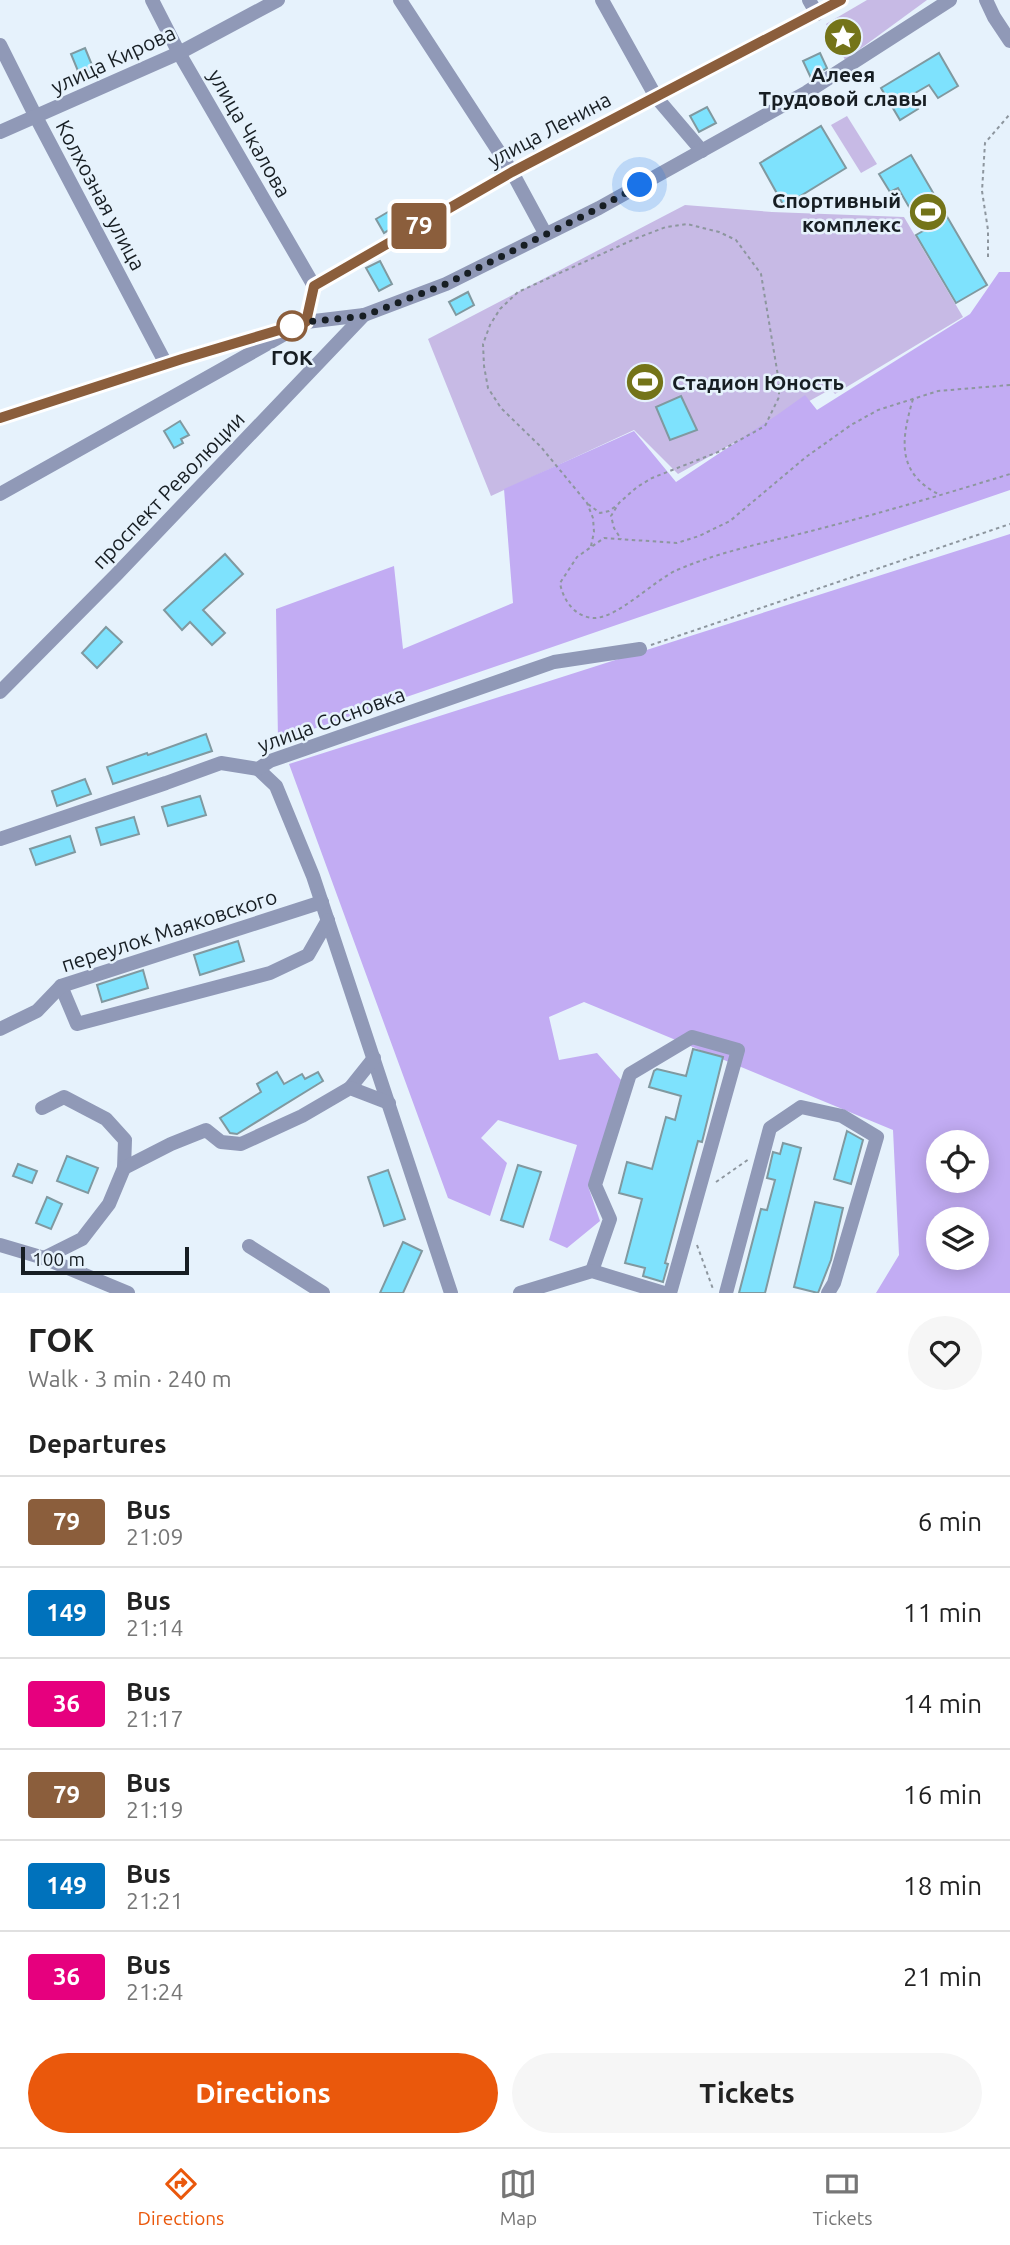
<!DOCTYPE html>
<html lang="en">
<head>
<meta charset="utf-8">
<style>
	body { margin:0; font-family:Ubuntu,sans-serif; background:#f6f6f6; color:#222; height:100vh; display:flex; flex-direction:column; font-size:26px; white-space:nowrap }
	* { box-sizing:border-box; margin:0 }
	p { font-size:23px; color:#767676 }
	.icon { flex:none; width:38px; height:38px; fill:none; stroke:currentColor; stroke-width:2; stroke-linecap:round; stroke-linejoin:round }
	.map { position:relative; height:1293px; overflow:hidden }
	.sheet { display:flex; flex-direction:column; background:#fff; flex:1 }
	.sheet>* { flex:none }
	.badge { padding:0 14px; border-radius:5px; font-size:24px; line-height:46px }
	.fabs { position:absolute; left:926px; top:1130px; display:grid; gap:14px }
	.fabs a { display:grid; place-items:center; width:63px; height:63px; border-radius:50%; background:#fff; box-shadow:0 4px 18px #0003; font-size:35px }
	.scale { position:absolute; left:21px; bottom:18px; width:168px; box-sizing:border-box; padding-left:7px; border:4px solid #171e23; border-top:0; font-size:19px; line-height:24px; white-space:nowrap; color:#171e23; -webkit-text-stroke:5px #e6f2fc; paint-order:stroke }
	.you { position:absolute; width:35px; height:35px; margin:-18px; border:5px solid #fff; border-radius:50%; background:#1a73e8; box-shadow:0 0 0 10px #1a73e833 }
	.map>.badge { position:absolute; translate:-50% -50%; box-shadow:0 0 0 4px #fff }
	h2 { padding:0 28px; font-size:26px; line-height:63px }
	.round { display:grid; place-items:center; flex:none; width:74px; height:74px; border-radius:37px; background:#f6f6f6 }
	.overview { display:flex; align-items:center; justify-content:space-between; height:119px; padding:0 28px }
	h1 { font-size:33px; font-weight:700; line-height:52px }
	.action { display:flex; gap:14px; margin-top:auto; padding:14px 28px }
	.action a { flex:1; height:80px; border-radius:42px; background:#ea580c; color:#fff; font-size:28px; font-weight:700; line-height:80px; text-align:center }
	.action a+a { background:#f6f6f6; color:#222 }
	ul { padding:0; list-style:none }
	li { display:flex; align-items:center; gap:21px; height:91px; padding:0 28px; border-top:2px solid #e0e0e0 }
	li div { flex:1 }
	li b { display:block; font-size:26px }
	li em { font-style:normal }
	li .badge { min-width:77px; font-weight:700; text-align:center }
	.dock { display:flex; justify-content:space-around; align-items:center; height:98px; border-top:2px solid #e0e0e0; background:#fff; font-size:19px; color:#767676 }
	.dock a { display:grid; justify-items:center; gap:4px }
	.dock .on { color:#ea580c }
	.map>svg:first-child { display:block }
	.green { fill:#c7bae5 }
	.forest { fill:#c2acf3; fill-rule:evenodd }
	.building { fill:#7ee2fd; stroke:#8099a0; stroke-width:2 }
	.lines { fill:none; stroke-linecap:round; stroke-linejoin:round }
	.path { stroke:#8d969e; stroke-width:2; stroke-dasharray:3.5 3.5; stroke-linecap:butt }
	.minor { stroke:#9099b7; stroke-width:14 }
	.line-casing { stroke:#fff; stroke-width:16 }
	.line { stroke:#8b5e3c; stroke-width:10 }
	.walk { stroke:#171e23; stroke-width:7; stroke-dasharray:0 12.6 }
	.stop-dot { fill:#fff; stroke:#8b5e3c; stroke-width:3.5 }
	.labels { text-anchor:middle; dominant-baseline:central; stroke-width:5; stroke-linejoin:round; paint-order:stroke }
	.street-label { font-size:21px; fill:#171e23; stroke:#e6f2fc }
	.poi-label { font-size:21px; font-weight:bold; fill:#171e23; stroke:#e6f2fc }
	.stop-label { font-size:21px; font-weight:bold; fill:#171e23; stroke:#e6f2fc }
</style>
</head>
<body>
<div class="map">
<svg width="1010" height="1293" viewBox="0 0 1010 1293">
	<rect width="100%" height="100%" fill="#e6f2fc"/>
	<g class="green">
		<path d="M867,0H927L845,60L826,24Z"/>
		<path d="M847,116L877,164L861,173L831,125Z"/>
		<path d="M685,205L772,212L904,217L963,317L835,394L831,389L678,474L634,430L491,496L428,339Z"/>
	</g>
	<g class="forest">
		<path d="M999,272H1010V490L278,741L276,609L394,566L403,649L513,603L504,489L634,431L676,482L777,415L805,395L817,410L970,314Z"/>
		<path d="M1010,534V1293H876L899,1255L893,1130L584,1002L549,1017L559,1060L597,1053L622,1081L588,1186L600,1221L567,1248L549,1240L577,1145L498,1120L481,1138L507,1163L490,1216L448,1198L289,764ZM938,1143H976V1181H938ZM938,1220H976V1258H938Z"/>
	</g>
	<g class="building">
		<path d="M85,48L94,70L80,76L71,54Z"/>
		<path d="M820,53L827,68L811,78L803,61Z"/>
		<path d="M939,53L958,86L938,98L929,85L910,96L918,109L900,120L881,88Z"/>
		<path d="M707,107L716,123L699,132L690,116Z"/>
		<path d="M821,126L846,168L784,206L760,163Z"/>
		<path d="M911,155L987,285L956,303L916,235L923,231L898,188L890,192L879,174Z"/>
		<path d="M393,209L401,222L384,233L376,219Z"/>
		<path d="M380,261L392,284L379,291L366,268Z"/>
		<path d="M468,292L474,305L456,315L449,302Z"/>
		<path d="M681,396L697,430L670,440L656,407Z"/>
		<path d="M180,421L189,435L181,439L183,443L174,448L164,431Z"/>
		<path d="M225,554L243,574L203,610L225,633L212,645L190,622L182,630L164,610Z"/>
		<path d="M106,627L122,642L97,668L82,653Z"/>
		<path d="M206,734L212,751L113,784L107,767L147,753L148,755Z"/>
		<path d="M85,779L91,794L57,806L52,791Z"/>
		<path d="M200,796L206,815L168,826L162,807Z"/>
		<path d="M134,817L139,834L101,845L96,828Z"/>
		<path d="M70,836L75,852L36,865L30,849Z"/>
		<path d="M238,941L244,961L200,975L194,955Z"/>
		<path d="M143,970L148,988L102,1002L97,985Z"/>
		<path d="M693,1049L723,1057L702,1142L698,1141L665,1263L668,1264L663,1282L643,1276L645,1268L625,1263L642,1199L619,1193L627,1162L652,1169L666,1117L675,1120L681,1096L649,1087L654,1071L657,1069L686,1076Z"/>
		<path d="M277,1072L284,1084L302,1074L305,1079L318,1072L323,1081L237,1134L230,1133L220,1118L261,1092L257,1084Z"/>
		<path d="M847,1131L863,1140L851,1184L834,1179Z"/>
		<path d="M783,1143L801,1148L765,1293H739L761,1209L767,1210L775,1180L767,1178L773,1152L780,1154Z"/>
		<path d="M67,1156L98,1168L88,1193L57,1181Z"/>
		<path d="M18,1164L37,1171L32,1183L13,1176Z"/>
		<path d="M518,1165L541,1172L523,1227L501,1220Z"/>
		<path d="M388,1170L405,1219L384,1226L368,1177Z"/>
		<path d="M47,1197L62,1204L51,1229L36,1223Z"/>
		<path d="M815,1202L843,1208L831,1260L818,1293L794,1287Z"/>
		<path d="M403,1242L422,1251L403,1293H380Z"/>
	</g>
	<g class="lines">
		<g class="path">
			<path d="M988,257V230L982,191L985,143L1010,114"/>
			<path d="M1010,385L938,391L878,410L851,425L806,457L730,521L699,536L677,543L604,538L577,557L560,583C563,600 575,618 595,618C619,617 653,581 677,570C721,551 769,542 815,530C881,513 945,494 1010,474"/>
			<path d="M913,399C901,440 896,473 940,495"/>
			<path d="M588,504L600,513L609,511L616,506"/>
			<path d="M591,546L594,532L593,518L587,503L541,447L501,408L488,388L484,366L483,344L490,325L500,309L518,292L637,238L666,227L687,224L719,232L736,240L761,274L779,382V397L765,426L718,452L652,478L637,487L619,503L611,516L614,528L621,539"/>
			<path d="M651,645L1010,524"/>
			<path d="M716,1182L749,1159"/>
			<path d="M697,1245L713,1289"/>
		</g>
		<g class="minor">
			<path d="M152,0L179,53L314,286"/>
			<path d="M400,0L512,172L545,233"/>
			<path d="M602,0L656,97L702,151"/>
			<path d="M809,0L817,14"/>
			<path d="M986,0L994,17L1010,41"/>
			<path d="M0,45L36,117L166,364"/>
			<path d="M0,132L179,53L278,0"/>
			<path d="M301,325L306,322L314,286L512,172L841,0"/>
			<path d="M0,418L197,354L306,322L364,315L446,284L599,208L807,92L950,0"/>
			<path d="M0,494L283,335"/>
			<path d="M0,692L116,575L364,315"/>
			<path d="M258,769L276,786L313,876L451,1293"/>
			<path d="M0,839L166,783L221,763L258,769L270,761L554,662L640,649"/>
			<path d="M61,986L77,1024L270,973L308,955L328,920"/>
			<path d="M0,1029L37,1011L61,986L322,902"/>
			<path d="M350,1088L374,1058"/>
			<path d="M42,1108L64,1097L106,1119L125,1140L124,1168L109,1204L82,1239L44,1258"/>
			<path d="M124,1168L171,1144L206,1130L221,1142L241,1144L302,1116L350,1088L389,1103"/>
			<path d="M0,1245L44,1258L128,1293"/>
			<path d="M249,1246L323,1293"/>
			<path d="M592,1271L610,1219L595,1185L630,1074L692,1037L738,1050L670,1293"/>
			<path d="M520,1293L592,1271L664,1293"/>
			<path d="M726,1293L770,1128L801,1107L842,1116L877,1137L834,1283L828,1293"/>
		</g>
	</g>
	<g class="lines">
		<g class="line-casing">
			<path id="line" d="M0,418L182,359L306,322L314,286L512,172L841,0"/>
		</g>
		<use href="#line" class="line"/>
		<path class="walk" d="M292,326L284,328L306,322L364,316L446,284L599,208L640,185"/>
	</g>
	<defs>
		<g id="sight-disc" transform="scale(2.0125)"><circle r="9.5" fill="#747419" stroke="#e6f2fc"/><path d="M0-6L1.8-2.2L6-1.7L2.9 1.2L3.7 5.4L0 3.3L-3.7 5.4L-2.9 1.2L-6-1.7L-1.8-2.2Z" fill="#fff"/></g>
		<g id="stadium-disc" transform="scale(2.0125)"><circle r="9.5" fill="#747419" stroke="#e6f2fc"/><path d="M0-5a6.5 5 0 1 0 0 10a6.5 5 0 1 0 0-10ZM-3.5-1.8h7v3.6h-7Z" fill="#fff"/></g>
	</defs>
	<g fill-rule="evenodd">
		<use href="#sight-disc" x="843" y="37"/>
		<use href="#stadium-disc" x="928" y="212"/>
		<use href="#stadium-disc" x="645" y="382"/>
	</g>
	<circle class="stop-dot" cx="292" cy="326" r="14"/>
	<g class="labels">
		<g class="street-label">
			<text transform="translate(113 59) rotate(-25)">улица Кирова</text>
			<text transform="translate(549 129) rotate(-28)">улица Ленина</text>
			<text transform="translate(250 133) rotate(60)">улица Чкалова</text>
			<text transform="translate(101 195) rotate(62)">Колхозная улица</text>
			<text transform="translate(168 490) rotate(-46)">проспект Революции</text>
			<text transform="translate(331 719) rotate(-20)">улица Сосновка</text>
			<text transform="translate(169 930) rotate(-18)">переулок Маяковского</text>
		</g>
		<g class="poi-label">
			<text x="843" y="74">Алеея<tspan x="843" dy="24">Трудовой славы</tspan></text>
			<text x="901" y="200" text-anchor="end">Спортивный<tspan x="901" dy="24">комплекс</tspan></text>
			<text x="672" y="382" text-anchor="start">Стадион Юность</text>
		</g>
		<g class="stop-label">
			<text x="292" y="357">ГОК</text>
		</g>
	</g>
</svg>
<div class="fabs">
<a><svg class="icon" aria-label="locate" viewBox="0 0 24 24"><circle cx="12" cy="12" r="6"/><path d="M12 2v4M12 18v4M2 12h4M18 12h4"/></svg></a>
<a><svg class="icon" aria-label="layers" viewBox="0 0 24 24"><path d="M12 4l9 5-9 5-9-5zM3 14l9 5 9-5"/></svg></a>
</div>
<div class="scale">100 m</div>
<div class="you" style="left:640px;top:185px"></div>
<b class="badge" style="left:419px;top:226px;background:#8b5e3c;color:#fff">79</b>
</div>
<section class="sheet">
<div class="overview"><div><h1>ГОК</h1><p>Walk · 3 min · 240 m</p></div><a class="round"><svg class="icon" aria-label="heart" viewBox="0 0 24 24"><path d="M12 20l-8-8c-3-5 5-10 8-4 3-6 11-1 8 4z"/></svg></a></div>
<h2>Departures</h2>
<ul>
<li><span class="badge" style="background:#8b5e3c;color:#fff">79</span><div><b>Bus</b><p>21:09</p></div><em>6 min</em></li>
<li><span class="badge" style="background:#0072bc;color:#fff">149</span><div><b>Bus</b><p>21:14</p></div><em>11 min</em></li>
<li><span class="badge" style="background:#e6007e;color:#fff">36</span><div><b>Bus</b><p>21:17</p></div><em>14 min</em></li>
<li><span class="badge" style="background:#8b5e3c;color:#fff">79</span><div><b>Bus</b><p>21:19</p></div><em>16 min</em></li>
<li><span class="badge" style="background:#0072bc;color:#fff">149</span><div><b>Bus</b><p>21:21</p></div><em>18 min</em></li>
<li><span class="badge" style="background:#e6007e;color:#fff">36</span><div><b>Bus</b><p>21:24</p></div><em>21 min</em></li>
</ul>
<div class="action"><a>Directions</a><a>Tickets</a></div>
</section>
<nav class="dock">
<a class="on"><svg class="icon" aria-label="directions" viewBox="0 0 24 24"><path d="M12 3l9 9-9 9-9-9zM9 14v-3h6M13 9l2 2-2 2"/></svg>Directions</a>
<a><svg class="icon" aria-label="map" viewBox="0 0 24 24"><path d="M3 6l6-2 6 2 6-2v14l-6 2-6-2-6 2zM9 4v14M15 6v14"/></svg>Map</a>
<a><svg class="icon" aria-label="tickets" viewBox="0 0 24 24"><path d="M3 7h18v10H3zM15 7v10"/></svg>Tickets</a>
</nav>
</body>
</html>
